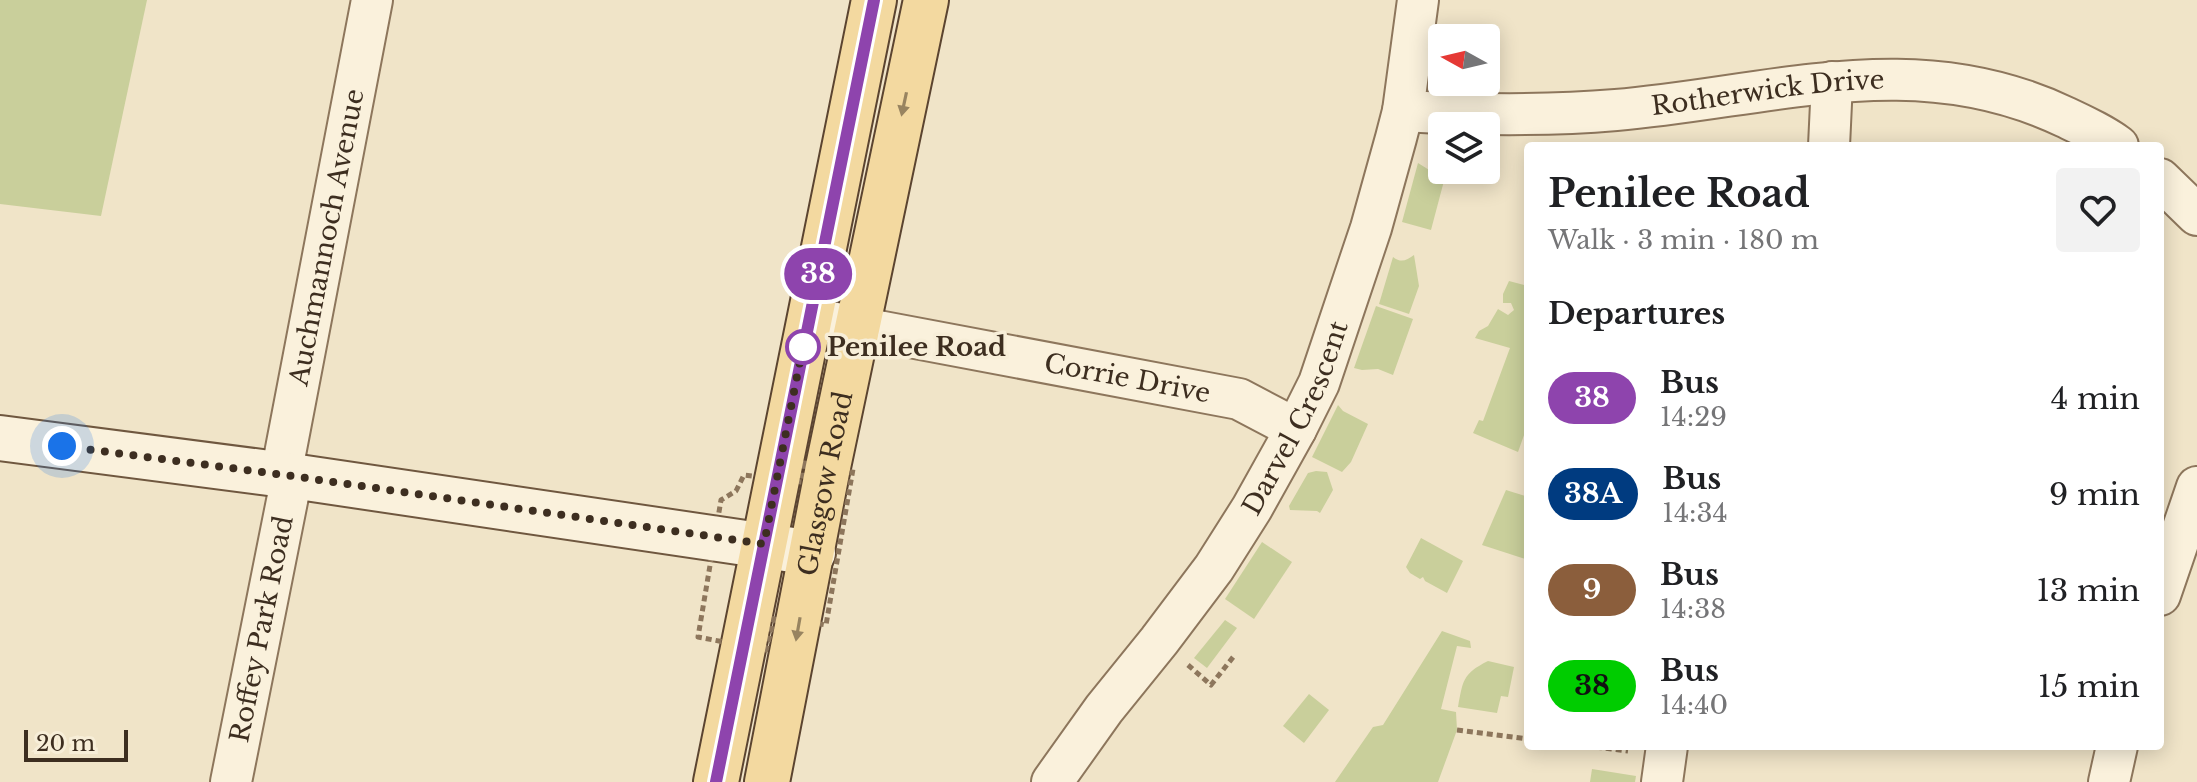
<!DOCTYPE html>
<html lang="en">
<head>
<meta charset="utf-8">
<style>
	body { margin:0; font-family:"Libre Baskerville",serif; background:#f2f2f2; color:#202124; height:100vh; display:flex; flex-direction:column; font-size:30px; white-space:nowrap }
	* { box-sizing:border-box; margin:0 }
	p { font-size:26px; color:#757577 }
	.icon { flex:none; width:44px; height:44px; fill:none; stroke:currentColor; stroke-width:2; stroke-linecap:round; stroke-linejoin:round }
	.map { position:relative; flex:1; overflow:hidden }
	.sheet { position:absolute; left:1524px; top:142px; width:640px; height:608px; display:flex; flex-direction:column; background:#fff; border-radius:8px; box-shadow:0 4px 20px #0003 }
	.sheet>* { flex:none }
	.badge { padding:0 16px; border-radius:26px; font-size:28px; line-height:52px }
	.needle { width:52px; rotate:278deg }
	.fabs { position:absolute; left:1428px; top:24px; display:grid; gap:16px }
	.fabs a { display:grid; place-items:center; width:72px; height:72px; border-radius:8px; background:#fff; box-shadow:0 4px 20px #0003; font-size:40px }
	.scale { position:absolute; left:24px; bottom:20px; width:104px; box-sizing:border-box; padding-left:8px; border:4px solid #3d2e20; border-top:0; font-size:22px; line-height:28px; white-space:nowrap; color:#3d2e20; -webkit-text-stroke:6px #f7eed8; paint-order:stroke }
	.you { position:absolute; width:40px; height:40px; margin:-20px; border:6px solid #fff; border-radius:50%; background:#1a73e8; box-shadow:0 0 0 12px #1a73e833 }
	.map>.badge { position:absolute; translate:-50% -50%; box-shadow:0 0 0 4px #fff }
	h2 { padding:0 24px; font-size:30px; line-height:72px }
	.round { display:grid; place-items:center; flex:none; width:84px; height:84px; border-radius:8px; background:#f2f2f2 }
	.headline { display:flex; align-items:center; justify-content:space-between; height:136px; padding:0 24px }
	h1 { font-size:38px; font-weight:700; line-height:60px }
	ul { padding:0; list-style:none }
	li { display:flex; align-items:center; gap:24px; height:96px; padding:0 24px }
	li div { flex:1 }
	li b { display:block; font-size:30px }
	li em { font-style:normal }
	li .badge { min-width:88px; font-weight:700; text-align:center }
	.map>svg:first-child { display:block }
	.green { fill:#c9cf9b }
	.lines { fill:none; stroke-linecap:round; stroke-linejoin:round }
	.street-casing { stroke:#8d765c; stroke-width:44 }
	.secondary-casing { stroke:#6f573f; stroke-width:48 }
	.primary-casing { stroke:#5b4430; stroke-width:48 }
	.path { stroke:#8d765c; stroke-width:5; stroke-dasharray:6 4; stroke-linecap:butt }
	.street { stroke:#faf1dc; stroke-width:40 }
	.secondary { stroke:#faf1dc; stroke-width:44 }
	.primary { stroke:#f3d9a0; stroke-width:44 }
	.oneway { fill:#988460 }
	.line-casing { stroke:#fff; stroke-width:18 }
	.line { stroke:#8e44ad; stroke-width:12 }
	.walk { stroke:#3d2e20; stroke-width:8; stroke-dasharray:0 14.4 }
	.stop-dot { fill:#fff; stroke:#8e44ad; stroke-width:4 }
	.labels { text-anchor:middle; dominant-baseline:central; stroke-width:7; stroke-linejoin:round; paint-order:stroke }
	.street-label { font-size:26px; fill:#3d2e20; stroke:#f7eed8 }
	.stop-label { font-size:26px; font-weight:bold; fill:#3d2e20; stroke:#f7eed8; text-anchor:start }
</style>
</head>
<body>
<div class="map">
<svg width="2197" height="782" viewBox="0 0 2197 782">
	<rect width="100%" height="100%" fill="#f0e4c8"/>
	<g class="green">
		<path d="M0,0H147L101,216L0,204Z"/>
		<path d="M1418,163L1434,173L1445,177L1431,230L1402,222Z"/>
		<path d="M1414,255L1419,286L1409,314L1379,304L1393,257C1401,263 1406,261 1414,255Z"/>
		<path d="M1509,281L1528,286V424L1518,452L1473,433L1479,420L1483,421L1510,348L1475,338L1479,331L1488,326L1498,309L1508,315L1514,310L1511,303H1503V294Z"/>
		<path d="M1376,306L1413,319L1393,375L1378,369L1362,370L1354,368Z"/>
		<path d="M1338,405L1343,411L1368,424L1351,462L1342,472L1312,457Z"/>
		<path d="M1316,471L1327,472L1333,490L1320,513L1317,511L1290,510L1289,506L1308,473Z"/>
		<path d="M1506,490L1528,497V560L1482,545Z"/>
		<path d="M1421,538L1463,561L1447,593L1425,581L1423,577L1420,579L1410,573L1406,567Z"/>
		<path d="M1262,542L1292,562L1254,619L1225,599Z"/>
		<path d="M1225,620L1237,628L1207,668L1194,658Z"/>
		<path d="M1442,631L1470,641L1471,648L1457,646L1441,709L1456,712L1457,730L1438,782H1335L1373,727L1383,725Z"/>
		<path d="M1488,661L1514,667L1508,697L1501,696L1497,713L1458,707C1463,681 1462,674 1488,661Z"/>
		<path d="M1309,694L1329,710L1304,743L1283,726Z"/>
		<path d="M1592,769L1636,776L1635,782H1590Z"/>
	</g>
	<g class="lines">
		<g class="street-casing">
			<g id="street">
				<path id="s1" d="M1403,111C1474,115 1545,116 1616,110C1771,97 1915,45 2065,117C2084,126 2102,134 2118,146"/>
				<path d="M1829,146L1832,82"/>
				<path d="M2160,179L2197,215"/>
				<path id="s2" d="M809,318L1239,399L1296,429"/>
				<path id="s3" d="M281,475L372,0"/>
				<path d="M2160,595L2197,487"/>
				<path id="s4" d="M231,782L292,476"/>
				<path id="s5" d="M1052,782L1104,709L1159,641L1214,568L1252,508L1296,429L1319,383L1371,228L1396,138L1403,111L1418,0"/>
				<path d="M1662,782L1667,746"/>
				<path d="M2109,782L2117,746"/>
			</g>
		</g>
		<g class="secondary-casing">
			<path id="secondary" d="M0,438L292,476L813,553"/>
		</g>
		<g class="primary-casing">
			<g id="primary">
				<path d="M716,782L874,0"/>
				<path id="s6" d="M767,782L828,467L926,0"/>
			</g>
		</g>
		<g class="path">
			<path d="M804,463L853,469L826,625L775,616L766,650L698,637L721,500L736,491L744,475L802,482Z"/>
			<path d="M1188,665L1211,685L1234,656"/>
			<path d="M1457,730L1528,739"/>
			<path d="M1586,746L1628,751"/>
		</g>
		<use href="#street" class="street"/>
		<use href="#secondary" class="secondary"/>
		<use href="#primary" class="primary"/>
	</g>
	<defs><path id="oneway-solid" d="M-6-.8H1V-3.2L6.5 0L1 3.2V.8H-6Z" transform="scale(2)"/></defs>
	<g class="oneway">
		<use href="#oneway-solid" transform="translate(904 104) rotate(102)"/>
		<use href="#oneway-solid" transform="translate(798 629) rotate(100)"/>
	</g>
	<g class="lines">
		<g class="line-casing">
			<path id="line" d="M716,782L874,0"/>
		</g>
		<use href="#line" class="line"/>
		<path class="walk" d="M62,446L292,476L764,544L804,341L803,347"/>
	</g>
	<circle class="stop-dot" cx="803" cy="347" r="16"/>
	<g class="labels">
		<g class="street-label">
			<text stroke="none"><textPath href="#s1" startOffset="366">Rotherwick Drive</textPath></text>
			<text stroke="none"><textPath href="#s3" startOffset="242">Auchmannoch Avenue</textPath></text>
			<text stroke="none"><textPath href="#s2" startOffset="324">Corrie Drive</textPath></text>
			<text stroke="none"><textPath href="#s5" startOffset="440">Darvel Crescent</textPath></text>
			<text stroke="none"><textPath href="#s6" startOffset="304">Glasgow Road</textPath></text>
			<text stroke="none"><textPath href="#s4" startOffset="156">Roffey Park Road</textPath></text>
		</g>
		<g class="stop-label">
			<text x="827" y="347">Penilee Road</text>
		</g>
	</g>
</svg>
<div class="fabs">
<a><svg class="needle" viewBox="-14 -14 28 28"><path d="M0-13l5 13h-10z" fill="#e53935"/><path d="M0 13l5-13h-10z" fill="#757577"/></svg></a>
<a><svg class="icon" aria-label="layers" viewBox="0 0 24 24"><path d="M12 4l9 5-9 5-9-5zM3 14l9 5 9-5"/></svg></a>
</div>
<div class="scale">20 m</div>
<div class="you" style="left:62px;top:446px"></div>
<b class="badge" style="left:818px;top:274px;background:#8e44ad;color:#fff">38</b>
<section class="sheet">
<div class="headline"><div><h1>Penilee Road</h1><p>Walk · 3 min · 180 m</p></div><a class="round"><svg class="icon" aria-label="heart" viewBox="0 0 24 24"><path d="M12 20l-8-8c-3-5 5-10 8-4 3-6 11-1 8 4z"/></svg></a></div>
<h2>Departures</h2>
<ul>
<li><span class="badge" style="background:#8e44ad;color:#fff">38</span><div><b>Bus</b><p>14:29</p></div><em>4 min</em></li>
<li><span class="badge" style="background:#003b80;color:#fff">38A</span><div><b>Bus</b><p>14:34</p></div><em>9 min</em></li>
<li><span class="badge" style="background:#8b5e3c;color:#fff">9</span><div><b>Bus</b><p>14:38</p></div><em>13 min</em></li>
<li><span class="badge" style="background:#0c0;color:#111">38</span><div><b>Bus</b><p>14:40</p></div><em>15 min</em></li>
</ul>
</section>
</div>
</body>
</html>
